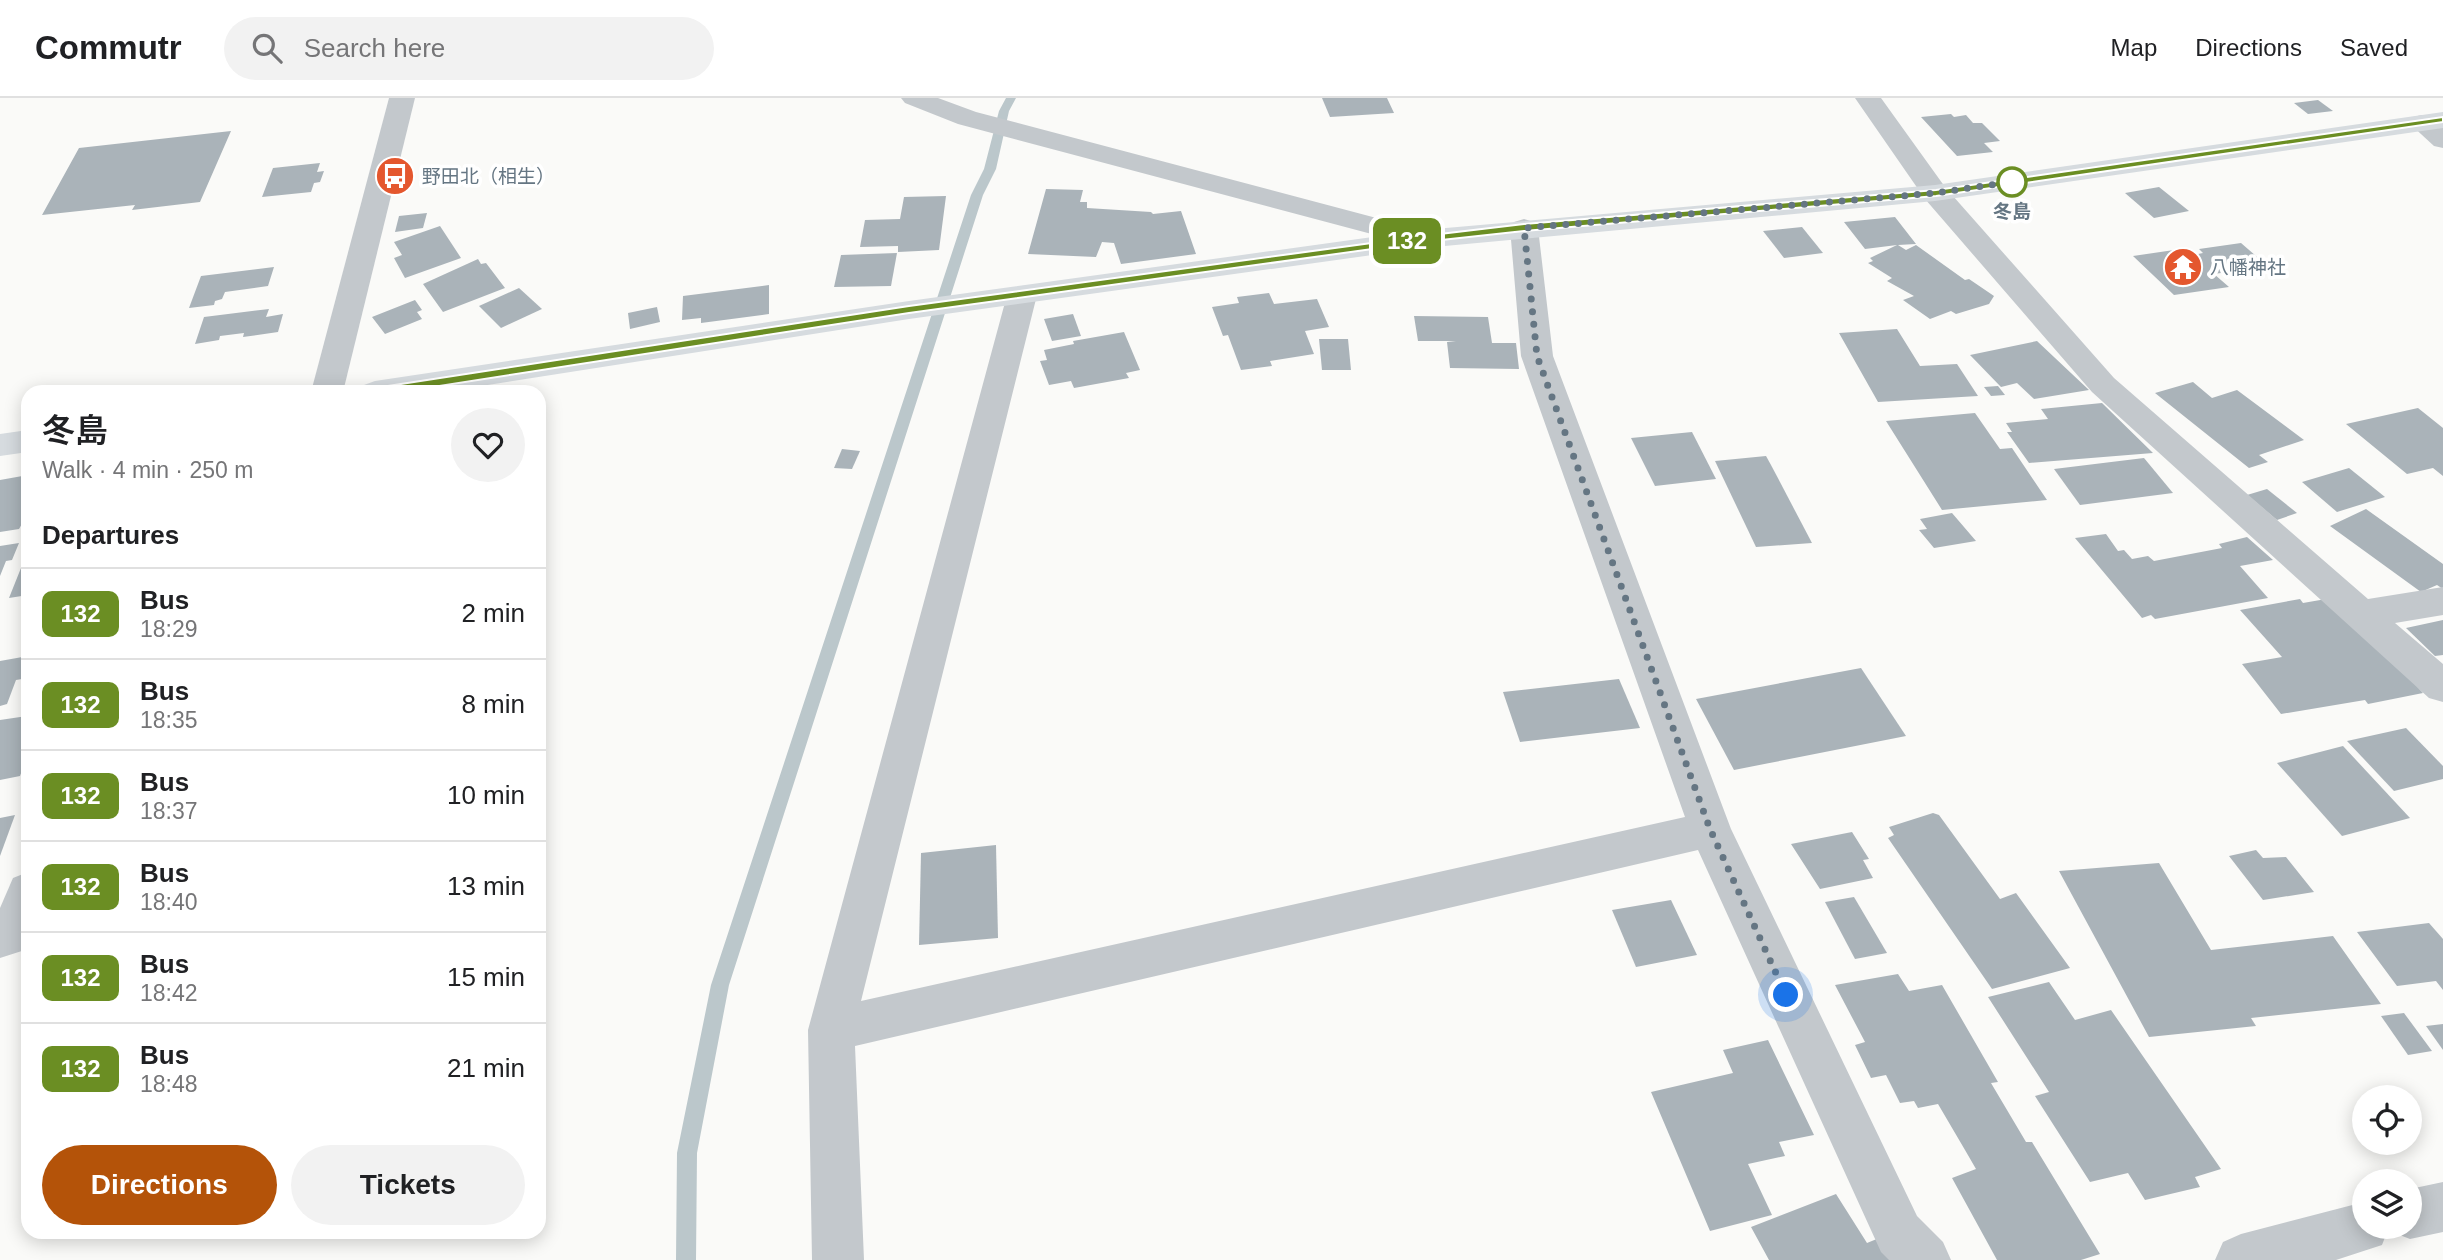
<!DOCTYPE html>
<html lang="en">
<head>
<meta charset="utf-8">
<style>
	body { margin:0; font-family:Helvetica,"Noto Sans JP",sans-serif; background:#f2f2f2; color:#202124; height:100vh; display:flex; flex-direction:column; font-size:26px; white-space:nowrap }
	* { box-sizing:border-box; margin:0 }
	p { font-size:23px; color:#757577 }
	.icon { flex:none; width:38px; height:38px; fill:none; stroke:currentColor; stroke-width:2; stroke-linecap:round; stroke-linejoin:round }
	.map { position:relative; flex:1; overflow:hidden }
	.drawer { position:absolute; left:21px; top:287px; width:525px; height:854px; display:flex; flex-direction:column; background:#fff; border-radius:21px; box-shadow:0 4px 18px #0003 }
	.drawer>* { flex:none }
	.badge { padding:0 14px; border-radius:10px; font-size:24px; line-height:46px }
	.buttons { position:absolute; left:2352px; top:987px; display:grid; gap:14px }
	.buttons a { display:grid; place-items:center; width:70px; height:70px; border-radius:50%; background:#fff; box-shadow:0 4px 18px #0003; font-size:35px }
	.you { position:absolute; width:35px; height:35px; margin:-18px; border:5px solid #fff; border-radius:50%; background:#1a73e8; box-shadow:0 0 0 10px #1a73e833 }
	.map>.badge { position:absolute; translate:-50% -50%; box-shadow:0 0 0 4px #fff }
	h2 { padding:0 21px; font-size:26px; line-height:63px }
	.round { display:grid; place-items:center; flex:none; width:74px; height:74px; border-radius:37px; background:#f2f2f2 }
	.headline { display:flex; align-items:center; justify-content:space-between; height:119px; padding:0 21px }
	h1 { font-size:33px; font-weight:600; line-height:52px }
	.primary-button { display:flex; gap:14px; margin-top:auto; padding:14px 21px }
	.primary-button a { flex:1; height:80px; border-radius:42px; background:#b45309; color:#fff; font-size:28px; font-weight:600; line-height:80px; text-align:center }
	.primary-button a+a { background:#f2f2f2; color:#202124 }
	ul { padding:0; list-style:none }
	li { display:flex; align-items:center; gap:21px; height:91px; padding:0 21px; border-top:2px solid #e0e0e0 }
	li div { flex:1 }
	li b { display:block; font-size:26px }
	li em { font-style:normal }
	li .badge { min-width:77px; font-weight:700; text-align:center }
	header { display:flex; align-items:center; gap:42px; box-sizing:border-box; height:98px; padding:0 35px; background:#fff; border-bottom:2px solid #e0e0e0 }
	header strong { font-size:33px }
	nav { display:flex; gap:38px; margin-inline-start:auto; font-size:24px }
	.search { width:490px; height:63px; background:#f2f2f2; display:flex; align-items:center; gap:18px; box-sizing:border-box; padding:0 24px; border-radius:38px; color:#757577; font-size:26px }
	.map>svg:first-child { display:block }
	.lines { fill:none; stroke-linecap:round; stroke-linejoin:round }
	.stream { fill:#bbc7cb; fill-rule:evenodd }
	.building { fill:#aab3b9 }
	.minor { fill:#c3c8cc; fill-rule:evenodd }
	.major { fill:#d6dbdf; fill-rule:evenodd }
	.line { fill:#6b8e23; stroke:#fff; stroke-width:2 }
	.walk { stroke:#657683; stroke-width:7; stroke-dasharray:0 12.6 }
	.stop-dot { fill:#fff; stroke:#6b8e23; stroke-width:3.5 }
	.labels { text-anchor:middle; dominant-baseline:central; stroke-width:7; stroke-linejoin:round; paint-order:stroke }
	.far-poi-label { font-size:19px; fill:#657683; stroke:#fff; text-anchor:start }
	.far-stop-label { font-size:19px; font-weight:bold; fill:#657683; stroke:#fff }
</style>
</head>
<body>
<header>
<strong>Commutr</strong>
<div class="search"><svg class="icon" aria-label="search" viewBox="0 0 24 24"><circle cx="10" cy="10" r="6"/><path d="M15 15l6 6"/></svg>Search here</div>
<nav><a>Map</a><a>Directions</a><a>Saved</a></nav>
</header>
<div class="map">
<svg width="2443" height="1162" viewBox="0 0 2443 1162">
	<rect width="100%" height="100%" fill="#fafaf8"/>
	<g class="lines">
		<path class="stream" d="M1006,0H1016L1009,13L996,71L983,97L729,887L697,1055L696,1162H676L677,1055L711,887L971,97L984,71L999,13Z"/>
	</g>
	<g class="building">
		<path d="M1322,0H1387L1394,15L1330,19Z"/>
		<path d="M2318,2L2333,13L2308,16L2294,5Z"/>
		<path d="M1951,16L1954,19L1966,17L1973,25H1982L2000,43L1984,45L1993,54L1957,58L1921,19Z"/>
		<path d="M231,33L200,104L132,112L135,107L42,117L79,50Z"/>
		<path d="M320,65L317,74L324,73L320,84L314,85L311,94L262,99L273,70Z"/>
		<path d="M2159,89L2189,113L2154,120L2125,95Z"/>
		<path d="M1046,91L1083,92L1080,104H1087V110L1151,114L1153,116L1181,113L1196,156L1121,166L1114,145L1102,144L1096,159L1028,156Z"/>
		<path d="M946,98L939,152L898,154V148L860,149L865,122L900,121L904,99Z"/>
		<path d="M427,115L423,130L395,134L399,118Z"/>
		<path d="M1895,119L1916,146L1898,147L1906,152L1916,147L1965,182L1969,181L1994,198L1989,206L1956,216L1951,213L1930,221L1903,202L1914,198L1887,183L1892,180L1868,165L1873,163L1870,160L1897,147L1865,151L1844,124Z"/>
		<path d="M440,128L461,160L405,180L394,160L402,157L394,144Z"/>
		<path d="M1802,129L1823,155L1784,160L1763,133Z"/>
		<path d="M2241,145L2271,171L2225,178L2221,175L2214,176L2229,189L2174,197L2133,158L2174,152L2183,159L2203,155L2199,151Z"/>
		<path d="M897,155L891,188L834,189L841,157Z"/>
		<path d="M478,161L481,166L486,165L505,190L443,214L423,186Z"/>
		<path d="M274,169L268,188L225,194L222,201L215,203L214,207L189,210L201,178Z"/>
		<path d="M769,187V216L701,225V220L682,222L683,198Z"/>
		<path d="M519,190L542,211L501,230L479,208Z"/>
		<path d="M1269,195L1274,206L1317,201L1329,229L1305,233L1314,256L1270,263L1272,268L1241,272L1228,237L1223,238L1212,209L1239,205L1237,199Z"/>
		<path d="M415,202L422,212L417,214L422,221L385,236L372,219Z"/>
		<path d="M657,209L660,224L630,231L628,215Z"/>
		<path d="M269,211L266,219L283,216L278,234L243,239L244,235L220,238L219,242L195,246L204,219Z"/>
		<path d="M1073,216L1081,238L1052,243L1044,221Z"/>
		<path d="M1414,218L1488,219L1492,245H1516L1519,271L1450,270L1447,244L1456,243H1418Z"/>
		<path d="M1897,231L1920,268L1957,266L1978,298L1878,304L1839,235Z"/>
		<path d="M1124,234L1140,272L1126,275L1129,280L1074,290L1071,283L1049,287L1040,263L1047,262L1044,252L1074,246L1073,243Z"/>
		<path d="M1319,241H1348L1351,272H1322Z"/>
		<path d="M2037,243L2089,292L2034,301L2017,285L2001,289L1970,257Z"/>
		<path d="M2193,284L2212,300L2237,292L2304,342L2259,357L2268,364L2249,370L2155,295Z"/>
		<path d="M1998,288L2005,297L1991,298L1984,289Z"/>
		<path d="M2102,305L2153,355L2029,365L2007,334H2012L2006,325L2048,321L2041,311Z"/>
		<path d="M2418,310L2443,330V378L2433,370L2407,376L2346,326Z"/>
		<path d="M1975,315L2000,351L2012,350L2047,402L1942,412L1886,323Z"/>
		<path d="M1692,334L1716,381L1655,388L1631,340Z"/>
		<path d="M842,351L860,353L852,371L834,370Z"/>
		<path d="M1766,358L1771,367L1812,445L1756,449L1715,363Z"/>
		<path d="M2144,360L2173,395L2080,407L2054,371Z"/>
		<path d="M2349,370L2385,399L2337,414L2302,384Z"/>
		<path d="M28,377V423L23,424L19,431L0,434V382Z"/>
		<path d="M2267,391L2297,415L2277,422L2247,397Z"/>
		<path d="M2366,411L2443,466V491L2437,487L2421,494L2330,428Z"/>
		<path d="M1952,415L1976,443L1934,450L1919,432L1927,431L1920,421Z"/>
		<path d="M2106,436L2118,453L2124,452L2132,461L2148,458L2154,463L2222,450L2219,446L2247,439L2273,462L2240,468L2268,500L2155,521L2151,517L2142,520L2075,440Z"/>
		<path d="M19,445L12,462L6,463L0,478V448Z"/>
		<path d="M28,459V497L9,500L25,460Z"/>
		<path d="M2300,501L2303,505L2326,501L2378,546L2423,595L2368,606L2365,602L2281,616L2242,566L2282,559L2240,512Z"/>
		<path d="M2443,522V557L2435,558L2406,530Z"/>
		<path d="M28,558V580L16,582L7,606L0,608V563Z"/>
		<path d="M1861,570L1906,638L1734,672L1696,601Z"/>
		<path d="M1619,581L1640,630L1520,644L1503,594Z"/>
		<path d="M27,618L21,632L28,631V656L20,678L0,682V622Z"/>
		<path d="M2406,630L2443,668V681L2394,693L2347,643Z"/>
		<path d="M2343,648L2410,720L2342,738L2277,665Z"/>
		<path d="M1933,715L1939,717L2000,801L2016,795L2070,870L1992,891L1888,740L1894,737L1889,729Z"/>
		<path d="M15,717L0,758V720Z"/>
		<path d="M1852,734L1869,761L1863,762L1873,780L1820,791L1791,746Z"/>
		<path d="M996,747L998,840L919,847L921,755Z"/>
		<path d="M2256,752L2263,760L2286,759L2314,794L2263,802L2229,758Z"/>
		<path d="M2159,765L2211,852L2333,838L2381,906L2251,920L2256,928L2149,939L2059,773Z"/>
		<path d="M1854,799L1887,855L1855,861L1825,804Z"/>
		<path d="M1671,802L1697,857L1636,869L1612,812Z"/>
		<path d="M2429,825L2443,841V892L2436,883L2397,888L2357,834Z"/>
		<path d="M1898,876L1909,893L1942,887L1998,984L1991,985L2026,1044H2032L2100,1156L2081,1162H1997L1952,1080L1976,1071L1965,1052L1938,1006L1918,1010L1914,1003L1900,1005L1886,977L1871,980L1855,947L1865,944L1835,887Z"/>
		<path d="M2049,884L2075,922L2111,912L2221,1071L2195,1079L2200,1089L2145,1102L2128,1075L2090,1084L2035,998L2049,994L1988,899Z"/>
		<path d="M2404,915L2432,953L2408,957L2381,918Z"/>
		<path d="M2443,926V952L2426,928Z"/>
		<path d="M1768,942L1814,1037L1779,1044L1785,1058L1748,1066L1772,1117L1710,1133L1651,994L1733,975L1723,952Z"/>
		<path d="M1836,1096L1867,1145L1884,1138L1899,1162H1769L1751,1129Z"/>
	</g>
	<g class="lines">
		<g class="minor">
			<path d="M389,0H415L343,294H311Z"/>
			<path d="M901,0H938L976,14L1433,135L1437,141L1433,147L1423,150L1413,147L958,26L905,5Z"/>
			<path d="M1855,0H1881L1945,89L2114,280L2368,501L2443,489V517L2395,525L2443,566V604L2429,600L2092,294L1925,101Z"/>
			<path d="M2422,17L2431,19L2443,29V50L2434,48L2409,25L2413,19Z"/>
			<path d="M1524,121L1534,124L1538,130L1553,258L1731,731L1917,1118L1943,1144L1951,1162H1889L1881,1154L1698,752L855,948L864,1162H812L808,932L1007,197L1011,190L1022,188L1033,190L1037,197L861,903L1685,719L1521,258L1510,130L1514,124Z"/>
			<path d="M28,774V851L0,860V810L13,780Z"/>
			<path d="M2443,1084V1134L2410,1141L2392,1134L2390,1129H2410V1091Z"/>
			<path d="M2364,1104V1129H2389L2382,1147L2336,1162H2215L2223,1144L2241,1136Z"/>
		</g>
		<g class="major">
			<path d="M2443,14V30L1935,103L1423,150L909,221L443,294H359L364,287L375,283L909,203L1423,132L1935,87Z"/>
			<path d="M28,332V354L0,358V336Z"/>
		</g>
	</g>
	<path class="line" d="M2443,19V24L1936,98L1524,133L1423,144L909,215L375,298L370,294L375,290L909,208L1423,138L1524,126L1936,92Z"/>
	<g class="lines">
		<path class="walk" d="M1786,897L1710,731L1537,258L1524,130L1936,95L2017,83L2012,84"/>
	</g>
	<defs>
		<g id="bus-disc" transform="scale(2.0125)"><circle r="9.5" fill="#e4572e" stroke="#fff"/><path d="M-5-6H5V4H4V6H2V4H-2V6H-4V4H-5ZM-3.5-4V0h7V-4ZM-3.5 1.2v1.5H-2V1.2ZM2 1.2v1.5H3.5V1.2Z" fill="#fff"/></g>
		<g id="temple-disc" transform="scale(2.0125)"><circle r="9.5" fill="#e4572e" stroke="#fff"/><path d="M0-6L5-2H3V0L6.5 2.5H4V6H1.5V3h-3V6H-4V2.5H-6.5L-3 0V-2H-5Z" fill="#fff"/></g>
	</defs>
	<g fill-rule="evenodd">
		<use href="#bus-disc" x="395" y="78"/>
		<use href="#temple-disc" x="2183" y="169"/>
	</g>
	<circle class="stop-dot" cx="2012" cy="84" r="14"/>
	<g class="labels">
		<g class="far-poi-label">
			<text x="422" y="78">野田北（相生）</text>
			<text x="2210" y="169">八幡神社</text>
		</g>
		<g class="far-stop-label">
			<text x="2012" y="113">冬島</text>
		</g>
	</g>
</svg>
<div class="buttons">
<a><svg class="icon" aria-label="locate" viewBox="0 0 24 24"><circle cx="12" cy="12" r="6"/><path d="M12 2v4M12 18v4M2 12h4M18 12h4"/></svg></a>
<a><svg class="icon" aria-label="layers" viewBox="0 0 24 24"><path d="M12 4l9 5-9 5-9-5zM3 14l9 5 9-5"/></svg></a>
</div>
<div class="you" style="left:1786px;top:897px"></div>
<b class="badge" style="left:1407px;top:143px;background:#6b8e23;color:#fff">132</b>
<section class="drawer">
<div class="headline"><div><h1>冬島</h1><p>Walk · 4 min · 250 m</p></div><a class="round"><svg class="icon" aria-label="heart" viewBox="0 0 24 24"><path d="M12 20l-8-8c-3-5 5-10 8-4 3-6 11-1 8 4z"/></svg></a></div>
<h2>Departures</h2>
<ul>
<li><span class="badge" style="background:#6b8e23;color:#fff">132</span><div><b>Bus</b><p>18:29</p></div><em>2 min</em></li>
<li><span class="badge" style="background:#6b8e23;color:#fff">132</span><div><b>Bus</b><p>18:35</p></div><em>8 min</em></li>
<li><span class="badge" style="background:#6b8e23;color:#fff">132</span><div><b>Bus</b><p>18:37</p></div><em>10 min</em></li>
<li><span class="badge" style="background:#6b8e23;color:#fff">132</span><div><b>Bus</b><p>18:40</p></div><em>13 min</em></li>
<li><span class="badge" style="background:#6b8e23;color:#fff">132</span><div><b>Bus</b><p>18:42</p></div><em>15 min</em></li>
<li><span class="badge" style="background:#6b8e23;color:#fff">132</span><div><b>Bus</b><p>18:48</p></div><em>21 min</em></li>
</ul>
<div class="primary-button"><a>Directions</a><a>Tickets</a></div>
</section>
</div>
</body>
</html>
